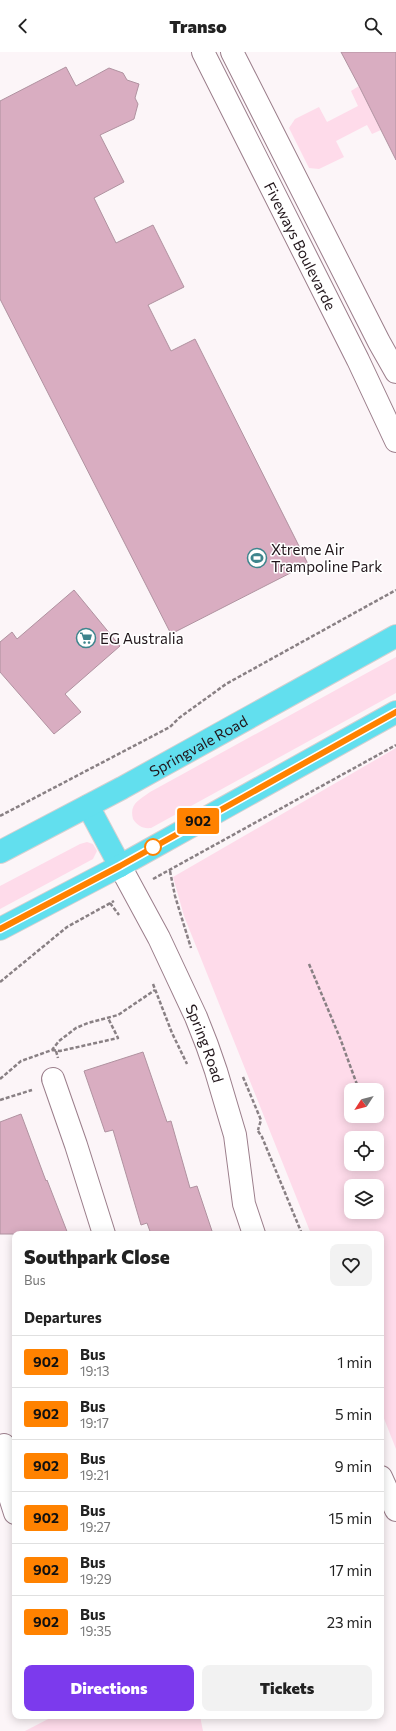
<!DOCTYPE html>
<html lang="en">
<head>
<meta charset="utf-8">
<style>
	body { margin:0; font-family:Commissioner,sans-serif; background:#f2f2f2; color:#222; height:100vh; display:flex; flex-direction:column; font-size:15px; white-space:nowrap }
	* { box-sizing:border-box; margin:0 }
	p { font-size:13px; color:#767676 }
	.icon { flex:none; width:22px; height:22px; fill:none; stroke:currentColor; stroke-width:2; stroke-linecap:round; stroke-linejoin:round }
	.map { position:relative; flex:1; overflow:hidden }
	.panel { position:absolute; left:12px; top:1179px; width:372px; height:488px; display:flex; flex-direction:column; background:#fff; border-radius:8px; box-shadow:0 2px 10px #0003 }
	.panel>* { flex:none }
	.badge { padding:0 8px; border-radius:3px; font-size:14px; line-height:26px }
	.needle { width:26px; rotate:234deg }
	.tools { position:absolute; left:344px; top:1031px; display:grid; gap:8px }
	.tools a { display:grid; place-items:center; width:40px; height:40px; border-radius:8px; background:#fff; box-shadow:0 2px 10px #0003; font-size:20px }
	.map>.badge { position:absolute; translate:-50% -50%; box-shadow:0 0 0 2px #fff }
	h2 { padding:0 12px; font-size:15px; line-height:36px }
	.round { display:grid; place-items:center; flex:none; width:42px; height:42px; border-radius:8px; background:#f2f2f2 }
	.summary { display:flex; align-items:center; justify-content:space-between; height:68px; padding:0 12px }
	h1 { font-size:19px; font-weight:800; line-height:30px }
	.action { display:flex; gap:8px; margin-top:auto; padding:8px 12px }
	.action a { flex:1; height:46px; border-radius:8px; background:#7c3aed; color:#fff; font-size:16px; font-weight:800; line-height:46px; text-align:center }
	.action a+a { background:#f2f2f2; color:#222 }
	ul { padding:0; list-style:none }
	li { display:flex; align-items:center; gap:12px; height:52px; padding:0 12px; border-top:1px solid #e0e0e0 }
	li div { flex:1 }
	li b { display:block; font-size:15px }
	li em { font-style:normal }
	li .badge { min-width:44px; font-weight:700; text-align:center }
	header { display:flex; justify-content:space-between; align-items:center; height:52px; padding:0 12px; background:#fff; font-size:18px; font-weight:800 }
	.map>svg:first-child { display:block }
	.green { fill:#fedbea; fill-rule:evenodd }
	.building { fill:#d9adc1; stroke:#b092a0 }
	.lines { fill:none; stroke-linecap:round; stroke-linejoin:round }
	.minor-casing { stroke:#9b7e8b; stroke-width:24 }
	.highway-casing { stroke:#d3d0d1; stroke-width:24 }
	.path { stroke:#898084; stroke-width:2.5; stroke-dasharray:4 2; stroke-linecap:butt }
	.minor { stroke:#fff; stroke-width:22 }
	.highway { stroke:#62dfee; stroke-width:22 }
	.line-casing { stroke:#fff; stroke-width:9 }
	.line { stroke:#ff8200; stroke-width:6 }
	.stop-dot { fill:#fff; stroke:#ff8200; stroke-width:2 }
	.labels { text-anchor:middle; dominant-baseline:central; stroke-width:3; stroke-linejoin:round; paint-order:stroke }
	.street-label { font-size:15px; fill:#21161b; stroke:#fff }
	.poi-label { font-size:15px; fill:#21161b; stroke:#fff; text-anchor:start }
</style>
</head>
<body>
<header><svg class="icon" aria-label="back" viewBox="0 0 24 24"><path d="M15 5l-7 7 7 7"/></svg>Transo<svg class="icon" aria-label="search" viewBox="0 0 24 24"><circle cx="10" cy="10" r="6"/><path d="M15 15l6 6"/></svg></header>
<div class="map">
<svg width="396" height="1679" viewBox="0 0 396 1679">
	<rect width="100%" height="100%" fill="#fcf5f8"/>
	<g class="green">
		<path d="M359,34L381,78L372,82L367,73L336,89L344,105L319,117L309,116L289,76L295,67L319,55L327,70L358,54L351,39Z"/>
		<path d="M396,605V641L151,776C142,777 137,773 133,767C129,752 139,748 150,740Z"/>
		<path d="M396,696V1397L381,1359V1182H311L184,864L173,825ZM351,1038H377V1064H351ZM351,1086H377V1112H351ZM351,1134H377V1160H351Z"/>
		<path d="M87,790L93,792L97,799L93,807L0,857V834L80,792Z"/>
		<path d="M54,1664H200L203,1679H25Z"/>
	</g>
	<g class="building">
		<path d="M341,0H396V108L359,34Z"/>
		<path d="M66,15L76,34L109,16L123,21L127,28L139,32L135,46L138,52L134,67L100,83L124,130L94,146L116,191L153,173L184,235L148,253L171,299L195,287L308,512L171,582L0,247V49Z"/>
		<path d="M74,538L120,594L65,642L81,660L54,682L0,620V590L12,580L17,587Z"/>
		<path d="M143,1000L167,1070L171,1069L190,1136L197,1134L213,1182H151L147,1171L141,1173L113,1078L105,1080L84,1019Z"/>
		<path d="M21,1062L46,1129L47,1128L68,1182H0V1070Z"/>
	</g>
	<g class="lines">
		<g class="minor-casing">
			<g id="minor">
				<path id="s1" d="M203,0L358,308L396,389"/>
				<path d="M232,0L379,290L396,320"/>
				<path id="s2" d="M120,814L159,886L196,965L207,993L216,1019L235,1083L244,1152L254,1182"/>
				<path d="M53,1027L76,1093L104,1182"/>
				<path d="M4,1393V1426L15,1461"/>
				<path d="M381,1425L396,1458"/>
			</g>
		</g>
		<g class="highway-casing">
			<g id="highway">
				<path d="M88,754L120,814"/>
				<path id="s3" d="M0,800L122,736L396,584"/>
				<path d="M0,877L120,814L396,660"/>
			</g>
		</g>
		<g class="path">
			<path d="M0,764L170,675L179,666L226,632L396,538"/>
			<path d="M170,819L175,844L191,896"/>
			<path d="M153,827L396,693"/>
			<path d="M110,851L119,863"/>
			<path d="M309,912L340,986L359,1038"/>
			<path d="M0,930L67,875L114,849"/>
			<path d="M153,932L172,981L187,1012"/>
			<path d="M52,998L60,999L118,986L108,966"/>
			<path d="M56,999L58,1006"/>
			<path d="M243,1025L261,1068L258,1078"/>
			<path d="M0,1027L21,1009L52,998L59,989L76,976L88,971L118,963L155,938"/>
			<path d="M0,1048L32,1038"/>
			<path d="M258,1079L262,1085L302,1182"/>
		</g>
		<use href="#minor" class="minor"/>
		<use href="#highway" class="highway"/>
	</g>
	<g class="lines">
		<g class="line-casing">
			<path id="line" d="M0,877L120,814L396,660"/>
		</g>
		<use href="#line" class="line"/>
	</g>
	<defs>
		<g id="stadium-ring" transform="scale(1)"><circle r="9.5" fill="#fff" stroke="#3e858d" stroke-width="1.5"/><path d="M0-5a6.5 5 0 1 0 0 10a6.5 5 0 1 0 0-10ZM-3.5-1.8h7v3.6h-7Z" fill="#3e858d"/></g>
		<g id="supermarket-ring" transform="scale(1)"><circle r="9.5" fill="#fff" stroke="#3e858d" stroke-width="1.5"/><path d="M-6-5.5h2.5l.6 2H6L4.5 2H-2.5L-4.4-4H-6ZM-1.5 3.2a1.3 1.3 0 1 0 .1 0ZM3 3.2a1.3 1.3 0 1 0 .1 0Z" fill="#3e858d"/></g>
	</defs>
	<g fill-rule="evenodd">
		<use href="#stadium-ring" x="257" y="506"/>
		<use href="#supermarket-ring" x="86" y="586"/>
	</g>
	<circle class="stop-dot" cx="153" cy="795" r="8"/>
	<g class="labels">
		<g class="street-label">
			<text stroke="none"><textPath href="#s1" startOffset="217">Fiveways Boulevarde</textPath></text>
			<text stroke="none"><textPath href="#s3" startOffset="225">Springvale Road</textPath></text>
			<text stroke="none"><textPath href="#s2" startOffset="197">Spring Road</textPath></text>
		</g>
		<g class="poi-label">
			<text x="271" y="497">Xtreme Air<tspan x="271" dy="17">Trampoline Park</tspan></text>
			<text x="100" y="586">EG Australia</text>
		</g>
	</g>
</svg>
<div class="tools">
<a><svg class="needle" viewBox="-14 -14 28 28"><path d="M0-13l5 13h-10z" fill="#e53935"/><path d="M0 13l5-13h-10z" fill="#767676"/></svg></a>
<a><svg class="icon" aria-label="locate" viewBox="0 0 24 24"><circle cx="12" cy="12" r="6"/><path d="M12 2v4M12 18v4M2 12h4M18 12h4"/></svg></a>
<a><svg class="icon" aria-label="layers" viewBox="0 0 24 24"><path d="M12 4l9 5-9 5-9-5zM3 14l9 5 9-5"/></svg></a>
</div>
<b class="badge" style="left:198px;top:769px;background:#ff8200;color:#111">902</b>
<section class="panel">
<div class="summary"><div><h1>Southpark Close</h1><p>Bus</p></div><a class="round"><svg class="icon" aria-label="heart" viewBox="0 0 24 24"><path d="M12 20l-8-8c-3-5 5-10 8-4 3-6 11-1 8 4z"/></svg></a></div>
<h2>Departures</h2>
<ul>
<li><span class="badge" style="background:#ff8200;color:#111">902</span><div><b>Bus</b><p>19:13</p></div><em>1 min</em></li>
<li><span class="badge" style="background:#ff8200;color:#111">902</span><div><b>Bus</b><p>19:17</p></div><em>5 min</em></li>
<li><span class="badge" style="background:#ff8200;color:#111">902</span><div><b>Bus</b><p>19:21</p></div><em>9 min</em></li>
<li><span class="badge" style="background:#ff8200;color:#111">902</span><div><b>Bus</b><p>19:27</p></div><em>15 min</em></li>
<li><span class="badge" style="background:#ff8200;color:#111">902</span><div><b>Bus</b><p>19:29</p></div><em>17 min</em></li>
<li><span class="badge" style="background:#ff8200;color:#111">902</span><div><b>Bus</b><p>19:35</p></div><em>23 min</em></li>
</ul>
<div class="action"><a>Directions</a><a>Tickets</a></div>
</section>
</div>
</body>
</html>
